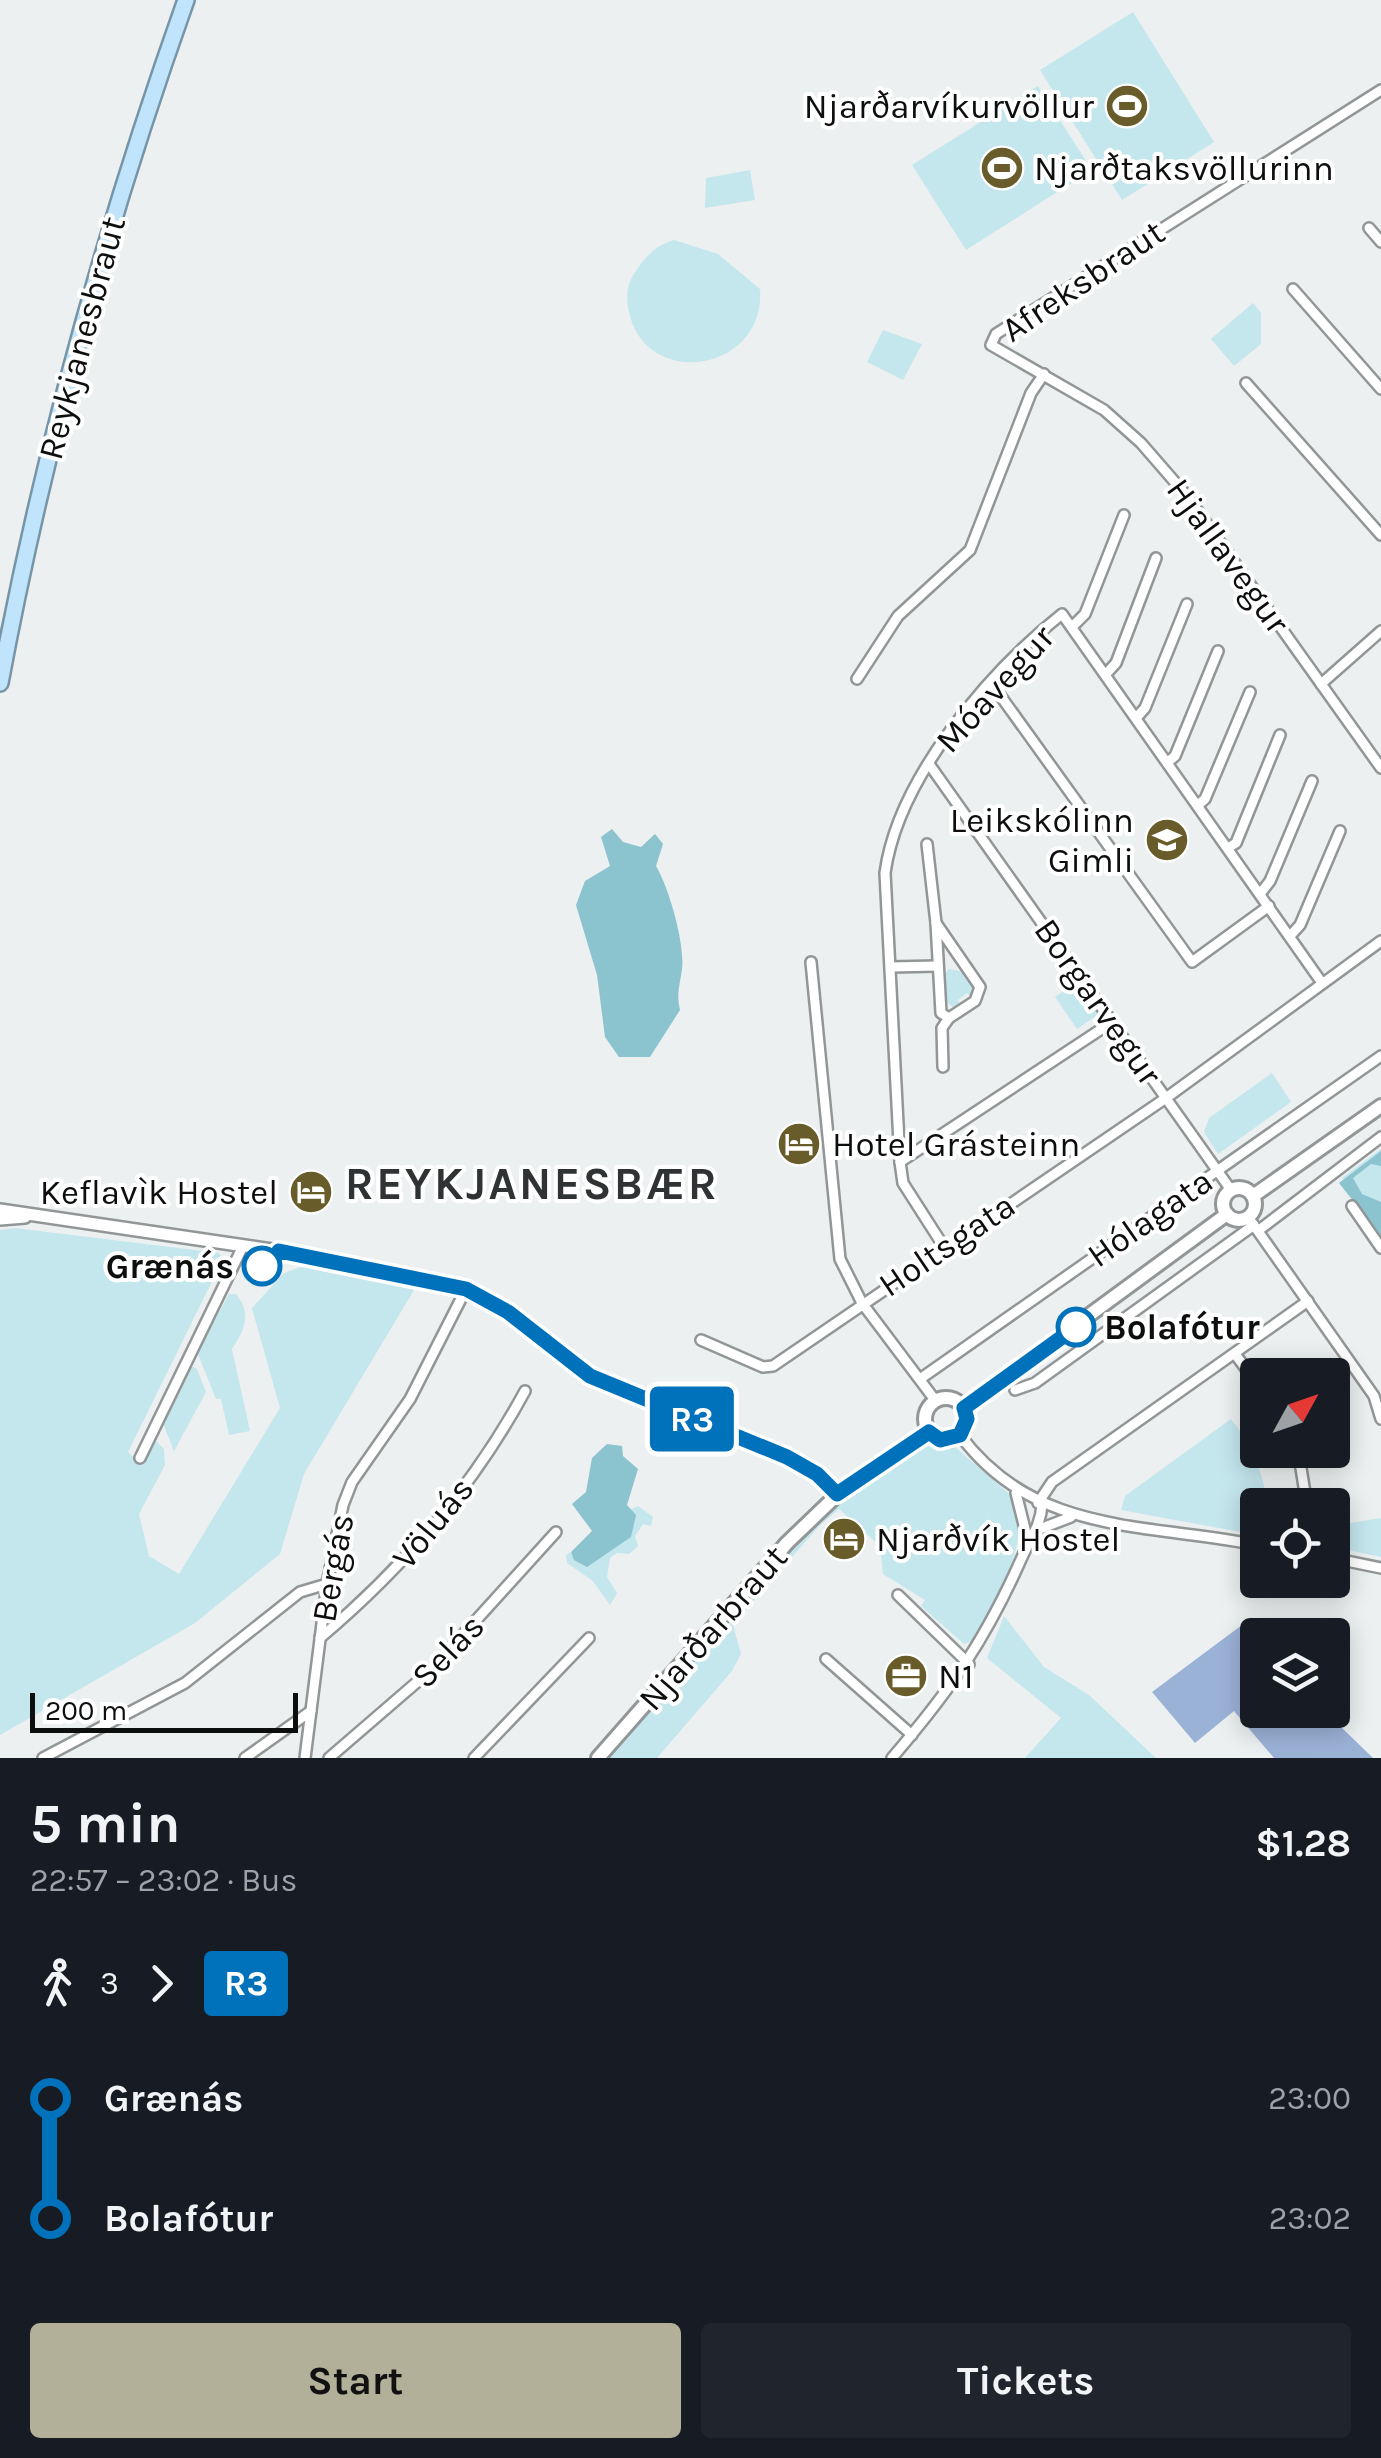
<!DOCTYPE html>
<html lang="en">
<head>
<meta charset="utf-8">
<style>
	body { margin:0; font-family:Karla,sans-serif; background:#20242c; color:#f1f3f6; height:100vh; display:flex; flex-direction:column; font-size:38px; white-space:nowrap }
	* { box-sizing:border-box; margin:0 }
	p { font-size:32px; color:#9ea1a6 }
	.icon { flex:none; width:55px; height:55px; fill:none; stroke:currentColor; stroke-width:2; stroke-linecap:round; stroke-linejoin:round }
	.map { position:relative; height:1758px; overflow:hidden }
	.drawer { display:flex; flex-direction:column; background:#171b24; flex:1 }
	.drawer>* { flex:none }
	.badge { padding:0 20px; border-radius:8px; font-size:35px; line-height:65px }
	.needle { width:65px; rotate:50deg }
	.fabs { position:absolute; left:1240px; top:1358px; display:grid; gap:20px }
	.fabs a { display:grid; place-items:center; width:110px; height:110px; border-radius:10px; background:#171b24; box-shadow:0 5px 25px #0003; font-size:50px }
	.scale { position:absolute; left:30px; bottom:25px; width:268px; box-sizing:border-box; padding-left:10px; border:5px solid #0d0e0e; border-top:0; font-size:28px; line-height:35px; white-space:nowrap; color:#0d0e0e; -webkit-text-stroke:8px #fff; paint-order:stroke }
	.map>.badge { position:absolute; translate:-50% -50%; box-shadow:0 0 0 5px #fff }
	.legs { display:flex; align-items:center; gap:15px; height:110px; padding:0 30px; font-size:32px }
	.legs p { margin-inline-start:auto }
	.summary { display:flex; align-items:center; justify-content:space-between; height:170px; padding:0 30px }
	h1 { font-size:55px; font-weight:700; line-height:75px }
	.primary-button { display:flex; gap:20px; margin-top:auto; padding:20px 30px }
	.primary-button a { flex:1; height:115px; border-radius:10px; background:#b3b09a; color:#111; font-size:40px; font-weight:700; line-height:115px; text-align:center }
	.primary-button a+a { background:#20242c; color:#f1f3f6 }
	ul { padding:0 30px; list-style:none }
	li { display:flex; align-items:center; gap:35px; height:120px; font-size:38px }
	li i { display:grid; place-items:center; width:15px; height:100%; margin:0 12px; background:currentColor }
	li i::after { content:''; width:25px; height:25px; margin:-12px; border:8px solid; border-radius:50%; background:#171b24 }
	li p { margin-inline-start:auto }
	li:first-child i { background:linear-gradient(#0000 50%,currentColor 0) }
	li:last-child i { background:linear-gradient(currentColor 50%,#0000 0) }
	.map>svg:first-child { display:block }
	.green { fill:#c4e6ed }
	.forest { fill:#8bc3cf }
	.water { fill:#9bb2d7 }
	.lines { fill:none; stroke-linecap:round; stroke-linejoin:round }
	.minor-casing { stroke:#929697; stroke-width:14 }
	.tertiary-casing { stroke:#929697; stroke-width:16 }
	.secondary-casing { stroke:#929697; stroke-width:18 }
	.trunk-casing { stroke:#7895a7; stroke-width:20 }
	.minor { stroke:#fff; stroke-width:9 }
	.tertiary { stroke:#fff; stroke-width:11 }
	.secondary { stroke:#fff; stroke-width:12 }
	.trunk { stroke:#c0e4fb; stroke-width:15 }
	.line-1-casing { stroke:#fff; stroke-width:22 }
	.line-1 { stroke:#0072bc; stroke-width:15 }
	.stop-1-dot { fill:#fff; stroke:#0072bc; stroke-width:5 }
	.labels { text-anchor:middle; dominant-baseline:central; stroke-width:8; stroke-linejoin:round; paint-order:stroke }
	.poi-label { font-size:35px; fill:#0d0e0e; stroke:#fff; text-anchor:start }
	.street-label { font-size:35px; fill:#0d0e0e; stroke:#fff }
	.stop-label { font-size:35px; font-weight:bold; fill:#0d0e0e; stroke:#fff; text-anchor:end }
	.district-label { font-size:45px; font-weight:bold; letter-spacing:2.5px; fill:#303334; stroke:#fff }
</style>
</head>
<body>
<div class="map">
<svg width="1381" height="1758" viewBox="0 0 1381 1758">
	<rect width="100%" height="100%" fill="#ecf0f1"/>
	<g class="green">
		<path d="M1133,12L1214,142L1122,200L1040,70Z"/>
		<path d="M1038,86L1092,170L966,250L912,165Z"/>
		<path d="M750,170L755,200L705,208L706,178Z"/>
		<path d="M674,240L718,254L760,289C766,373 645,390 629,312C626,299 626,286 634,274C645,257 654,246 674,240Z"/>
		<path d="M1253,303L1261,313V344L1234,366L1211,339Z"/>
		<path d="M883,330L922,344L903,380L867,362Z"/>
		<path d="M949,969L965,972L974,992L971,998L967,993L958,1000L961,1006L956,1010L947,1002L943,976Z"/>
		<path d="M1077,982L1099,1014L1077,1029L1055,997Z"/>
		<path d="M1272,1073L1291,1102L1218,1154L1204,1132L1209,1118Z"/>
		<path d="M1381,1149V1241L1342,1178Z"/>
		<path d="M15,1228L219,1253L223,1259L128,1452L141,1465L156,1441L164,1449L165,1465L139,1514L149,1556L179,1574L280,1408L252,1308L284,1273L301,1267L414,1290L304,1474L280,1554L195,1623L0,1735V1230Z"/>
		<path d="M229,1294H236C252,1314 245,1329 232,1349L250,1431L229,1435L221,1399H216L197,1352Z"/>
		<path d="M191,1366L197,1369L206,1392L174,1451L162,1421Z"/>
		<path d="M1231,1419C1253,1446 1262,1470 1268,1505H1258L1257,1535L1121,1510L1125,1496Z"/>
		<path d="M919,1443L955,1447L1014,1498C1033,1543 994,1602 973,1641L964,1644L921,1606L925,1600L883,1574L880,1546L839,1509L820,1525L733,1625L741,1654L732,1671L657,1758H606L790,1546L837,1500Z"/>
		<path d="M638,1506L653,1517L651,1526L643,1524L635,1536L638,1546L629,1554L617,1553L610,1558L607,1577L617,1593L610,1605L593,1581L567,1563L566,1555L571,1552L575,1560L636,1515L630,1510Z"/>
		<path d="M1381,1518V1557L1333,1547V1526Z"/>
		<path d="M1004,1616L1044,1667L1089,1695L1156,1758H1025L1061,1718L987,1658Z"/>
	</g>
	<g class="forest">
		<path d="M612,829L623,842L641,847L655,834L663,844L656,866C669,888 685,943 682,969C680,985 676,993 680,1010L650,1057H619L605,1037L597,975L576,905L585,881L610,866L601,837Z"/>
		<path d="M1381,1151V1166L1371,1164L1353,1178L1362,1194L1381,1202V1236L1339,1183Z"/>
		<path d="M607,1444L622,1446L623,1456L638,1469L627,1505L636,1515L631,1537L587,1567L574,1560L571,1552L592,1531L572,1504L586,1492L592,1458Z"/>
	</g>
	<path class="water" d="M1242,1625L1257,1642L1258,1710H1316L1326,1728L1339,1725L1373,1758H1274L1234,1711L1195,1743L1152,1692Z"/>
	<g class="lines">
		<g class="minor-casing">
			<g id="minor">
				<path d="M1381,90L996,334L991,345L1104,410L1141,443L1187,496L1381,768"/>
				<path d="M1369,228L1381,242"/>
				<path d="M1293,289L1381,389"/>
				<path d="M1246,383L1381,535"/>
				<path d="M1073,626L1085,614L1124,515"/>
				<path d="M1106,674L1116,663L1156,558"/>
				<path d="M857,679L898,616L970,550L1031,393L1044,374"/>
				<path d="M992,684L1192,962L1269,906"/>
				<path d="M1321,684L1381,631"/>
				<path d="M1137,717L1145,708L1187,604"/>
				<path d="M1168,762L1175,756L1218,651"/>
				<path d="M929,764L1231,1190"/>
				<path d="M1198,805L1205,799L1250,692"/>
				<path d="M927,844L936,923"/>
				<path d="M1228,848L1236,843L1280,735"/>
				<path d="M1260,894L1270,881L1312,781"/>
				<path d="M936,923L980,987L975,1001L949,1018L941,1013Z"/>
				<path d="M1290,936L1300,925L1340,831"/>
				<path d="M811,962L840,1259L862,1303L935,1400"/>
				<path d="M891,967L937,966"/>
				<path d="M943,1067L942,1028L949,1018"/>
				<path d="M900,1162L1112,1022"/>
				<path d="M1352,1206L1381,1248"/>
				<path d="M1248,1217L1374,1396L1381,1419"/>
				<path d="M1259,1230L1381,1137"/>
				<path d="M944,1247L903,1183L900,1162L885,873C898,778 989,672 1062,614L1322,983"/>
				<path d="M701,1340L763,1367L773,1366L1166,1098L1381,941"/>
				<path d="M1235,1354L1258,1385"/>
				<path d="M920,1379L1381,1056"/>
				<path d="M1015,1390L1035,1383L1254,1225"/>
				<path d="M960,1435C1034,1535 1145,1523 1258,1545"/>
				<path d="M1298,1450L1307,1505"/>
				<path d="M140,1458L243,1246"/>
				<path d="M1016,1493L1028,1541"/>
				<path d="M1038,1503L1052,1482L1308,1301"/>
				<path d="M1037,1530L1071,1517"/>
				<path d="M1332,1558L1381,1568"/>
				<path d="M898,1595L969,1664"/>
				<path d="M320,1638C403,1568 473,1487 525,1391"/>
				<path d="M826,1659L912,1735"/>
				<path d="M43,1758L185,1683L300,1592L327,1584"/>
				<path d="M245,1758L311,1711"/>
				<path d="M305,1758L327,1584L343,1505L352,1482L410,1399L466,1289"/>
				<path d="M329,1758L431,1670L556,1532"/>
				<path d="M474,1758L589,1638"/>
				<path d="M892,1758C952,1688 986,1639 1023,1555C1031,1537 1041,1525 1042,1504"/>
			</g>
		</g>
		<g class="tertiary-casing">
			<g id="tertiary">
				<path d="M0,1210L279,1251L455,1286L508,1312L590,1376L787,1457L817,1474L837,1495"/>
				<path d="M0,1219L25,1217"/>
			</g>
		</g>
		<g class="secondary-casing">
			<g id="secondary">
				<circle cx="1239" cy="1204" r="16"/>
				<path d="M1253,1196L1381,1106"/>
				<circle cx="946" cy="1419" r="21"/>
				<path d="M964,1407L1227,1214"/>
				<path d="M598,1758L787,1543L837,1495L929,1432"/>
			</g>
		</g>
		<g class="trunk-casing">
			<path id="trunk" d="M0,683C43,451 107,222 186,0"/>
		</g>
		<use href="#minor" class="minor"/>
		<use href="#tertiary" class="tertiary"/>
		<use href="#secondary" class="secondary"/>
		<use href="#trunk" class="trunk"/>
	</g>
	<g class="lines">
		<g class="line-1-casing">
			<path id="line-1" d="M262,1266L271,1263L279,1251L466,1289L508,1312L590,1376L787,1457L817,1474L837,1494L929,1432L940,1440L960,1435L967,1419L964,1408L1076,1327"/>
		</g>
		<use href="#line-1" class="line-1"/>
	</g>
	<defs>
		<g id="stadium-disc" transform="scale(2.25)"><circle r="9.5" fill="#685d2a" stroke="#fff"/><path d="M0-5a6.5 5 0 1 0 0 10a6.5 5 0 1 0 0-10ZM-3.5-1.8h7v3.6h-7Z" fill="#fff"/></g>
		<g id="school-disc" transform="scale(2.25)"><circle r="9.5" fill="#685d2a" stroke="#fff"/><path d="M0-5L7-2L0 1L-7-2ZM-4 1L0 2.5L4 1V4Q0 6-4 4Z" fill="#fff"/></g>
		<g id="hotel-disc" transform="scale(2.25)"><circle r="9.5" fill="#685d2a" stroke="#fff"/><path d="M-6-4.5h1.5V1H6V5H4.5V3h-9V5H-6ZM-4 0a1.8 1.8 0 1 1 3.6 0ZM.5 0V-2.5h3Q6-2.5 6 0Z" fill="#fff"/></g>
		<g id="office-disc" transform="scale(2.25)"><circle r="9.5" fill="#685d2a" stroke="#fff"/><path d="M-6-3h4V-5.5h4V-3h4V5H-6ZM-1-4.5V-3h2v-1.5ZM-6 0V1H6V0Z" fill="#fff"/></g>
	</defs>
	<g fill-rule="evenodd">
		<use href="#stadium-disc" x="1127" y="106"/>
		<use href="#stadium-disc" x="1002" y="168"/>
		<use href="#school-disc" x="1167" y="840"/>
		<use href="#hotel-disc" x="799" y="1144"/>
		<use href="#hotel-disc" x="311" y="1192"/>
		<use href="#hotel-disc" x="844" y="1539"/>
		<use href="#office-disc" x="906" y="1676"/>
	</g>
	<g class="stop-1-dot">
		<circle cx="262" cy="1266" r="18"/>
		<circle cx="1076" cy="1327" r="18"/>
	</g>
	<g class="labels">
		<g class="poi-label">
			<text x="1094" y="106" text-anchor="end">Njarðarvíkurvöllur</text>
			<text x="1034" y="168">Njarðtaksvöllurinn</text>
			<text x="1134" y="820" text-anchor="end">Leikskólinn<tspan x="1134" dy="40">Gimli</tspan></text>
			<text x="832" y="1144">Hotel Grásteinn</text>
			<text x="278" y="1192" text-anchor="end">Keflavìk Hostel</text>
			<text x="876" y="1539">Njarðvík Hostel</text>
			<text x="938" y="1676">N1</text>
		</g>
		<g class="street-label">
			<text transform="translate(1083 281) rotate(-34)">Afreksbraut</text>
			<text transform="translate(82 338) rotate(-75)">Reykjanesbraut</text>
			<text transform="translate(1228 556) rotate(54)">Hjallavegur</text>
			<text transform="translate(995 689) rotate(-48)">Móavegur</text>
			<text transform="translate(1098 1002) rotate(55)">Borgarvegur</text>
			<text transform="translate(1150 1218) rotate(-35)">Hólagata</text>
			<text transform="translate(947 1245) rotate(-34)">Holtsgata</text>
			<text transform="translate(433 1523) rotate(-51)">Völuás</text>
			<text transform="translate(333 1568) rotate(-80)">Bergás</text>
			<text transform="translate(713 1628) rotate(-49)">Njarðarbraut</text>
			<text transform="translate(448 1651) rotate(-46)">Selás</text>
		</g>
		<g class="stop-label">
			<text x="234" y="1266">Grænás</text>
			<text x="1104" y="1327" text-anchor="start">Bolafótur</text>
		</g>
		<g class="district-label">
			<text x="532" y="1184">REYKJANESBÆR</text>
		</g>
	</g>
</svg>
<div class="fabs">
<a><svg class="needle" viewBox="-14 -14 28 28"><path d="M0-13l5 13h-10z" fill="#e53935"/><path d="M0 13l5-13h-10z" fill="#9ea1a6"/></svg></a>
<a><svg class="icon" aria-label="locate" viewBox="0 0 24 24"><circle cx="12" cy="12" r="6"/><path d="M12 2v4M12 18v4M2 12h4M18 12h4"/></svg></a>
<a><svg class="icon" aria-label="layers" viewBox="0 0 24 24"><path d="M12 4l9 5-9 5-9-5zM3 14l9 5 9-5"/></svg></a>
</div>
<div class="scale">200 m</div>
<b class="badge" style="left:692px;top:1419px;background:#0072bc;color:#fff">R3</b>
</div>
<section class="drawer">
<div class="summary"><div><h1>5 min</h1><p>22:57 – 23:02 · Bus</p></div><b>$1.28</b></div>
<div class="legs"><svg class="icon" aria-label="walk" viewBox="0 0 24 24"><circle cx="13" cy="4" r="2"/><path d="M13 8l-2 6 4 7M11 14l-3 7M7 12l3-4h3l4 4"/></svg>3<svg class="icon" aria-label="forward" viewBox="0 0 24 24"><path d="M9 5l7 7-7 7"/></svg><b class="badge" style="background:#0072bc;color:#fff">R3</b></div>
<ul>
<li><i style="color:#0072bc"></i><b>Grænás</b><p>23:00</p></li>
<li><i style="color:#0072bc"></i><b>Bolafótur</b><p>23:02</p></li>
</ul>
<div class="primary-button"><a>Start</a><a>Tickets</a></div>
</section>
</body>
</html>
